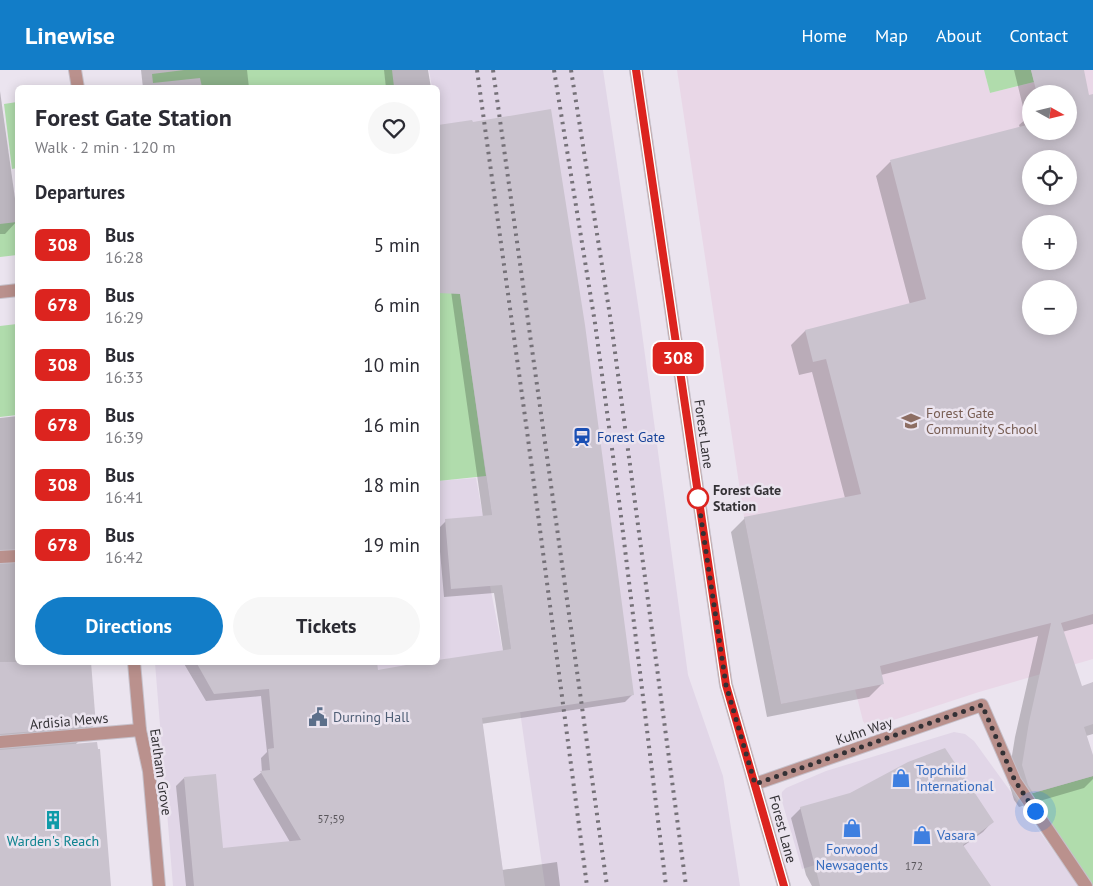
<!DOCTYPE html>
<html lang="en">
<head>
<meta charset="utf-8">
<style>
	body { margin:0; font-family:"PT Sans",sans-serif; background:#f7f7f7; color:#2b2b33; height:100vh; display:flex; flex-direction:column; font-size:19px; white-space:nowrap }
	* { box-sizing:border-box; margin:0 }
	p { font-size:16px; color:#7c7c81 }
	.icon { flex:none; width:28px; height:28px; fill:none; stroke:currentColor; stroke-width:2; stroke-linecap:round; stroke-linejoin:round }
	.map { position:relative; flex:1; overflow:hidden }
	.sheet { position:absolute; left:15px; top:15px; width:425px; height:580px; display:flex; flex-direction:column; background:#fff; border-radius:8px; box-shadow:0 2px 12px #0003 }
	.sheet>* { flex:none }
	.badge { padding:0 10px; border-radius:8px; font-size:18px; line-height:32px }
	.needle { width:32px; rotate:98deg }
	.controls { position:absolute; left:1022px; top:15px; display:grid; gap:10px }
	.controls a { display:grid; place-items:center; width:55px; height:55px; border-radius:50%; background:#fff; box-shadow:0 2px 12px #0003; font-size:25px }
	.you { position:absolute; width:25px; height:25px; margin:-12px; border:4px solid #fff; border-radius:50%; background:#1a73e8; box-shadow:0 0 0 8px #1a73e833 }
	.map>.badge { position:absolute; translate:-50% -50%; box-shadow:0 0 0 2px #fff }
	h2 { padding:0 20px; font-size:19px; line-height:45px }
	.round { display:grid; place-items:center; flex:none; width:52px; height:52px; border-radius:26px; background:#f7f7f7 }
	.summary { display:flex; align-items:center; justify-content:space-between; height:85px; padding:0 20px }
	h1 { font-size:24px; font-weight:700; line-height:38px }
	.button { display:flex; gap:10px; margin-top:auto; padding:10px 20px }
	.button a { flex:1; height:58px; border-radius:30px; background:#127dc8; color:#fff; font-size:20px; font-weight:700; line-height:58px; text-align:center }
	.button a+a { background:#f7f7f7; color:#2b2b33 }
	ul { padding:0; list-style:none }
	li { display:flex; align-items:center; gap:15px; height:60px; padding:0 20px }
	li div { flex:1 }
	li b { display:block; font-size:19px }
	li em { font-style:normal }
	li .badge { min-width:55px; font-weight:700; text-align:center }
	header { display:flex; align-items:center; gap:30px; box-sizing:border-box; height:70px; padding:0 25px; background:#127dc8; color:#fff }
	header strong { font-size:24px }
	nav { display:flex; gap:28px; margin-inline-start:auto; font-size:18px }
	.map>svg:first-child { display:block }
	.built { fill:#e1d6e7 }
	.education { fill:#e9d7e7; fill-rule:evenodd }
	.green { fill:#b0dcac }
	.shadow { fill:#0003; fill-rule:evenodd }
	.building { fill:#cac3ce; fill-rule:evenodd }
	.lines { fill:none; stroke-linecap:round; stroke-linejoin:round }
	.service-casing { stroke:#c6c0ca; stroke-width:14 }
	.minor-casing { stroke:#c6c0ca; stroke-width:14 }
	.tertiary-casing { stroke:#c6c0ca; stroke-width:14 }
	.service { stroke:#ba918d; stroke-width:12 }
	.minor { stroke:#ba918d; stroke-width:12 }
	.tertiary { stroke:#ba918d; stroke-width:12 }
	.rail { stroke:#757178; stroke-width:4; stroke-dasharray:2.5 5; stroke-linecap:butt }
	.line-casing { stroke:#fff; stroke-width:11 }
	.line { stroke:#dc241f; stroke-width:8 }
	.walk { stroke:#333135; stroke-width:5; stroke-dasharray:0 9 }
	.stop-dot { fill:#fff; stroke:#dc241f; stroke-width:2.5 }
	.labels { text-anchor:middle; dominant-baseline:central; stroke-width:5; stroke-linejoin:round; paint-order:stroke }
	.number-label { font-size:11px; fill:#59565b }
	.education-label { font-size:14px; fill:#785e54; stroke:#ebe4ef; text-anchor:start }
	.street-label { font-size:14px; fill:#333135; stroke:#ebe4ef }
	.transit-label { font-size:14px; fill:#164399; stroke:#ebe4ef; text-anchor:start }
	.stop-label { font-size:14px; font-weight:bold; fill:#333135; stroke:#ebe4ef; text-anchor:start }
	.service-label { font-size:14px; fill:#4e5e75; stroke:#ebe4ef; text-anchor:start }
	.shop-label { font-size:14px; fill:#366cbe; stroke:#ebe4ef; text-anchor:start }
	.culture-label { font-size:14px; fill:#0d838f; stroke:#ebe4ef }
</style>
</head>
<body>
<header>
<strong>Linewise</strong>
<nav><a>Home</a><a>Map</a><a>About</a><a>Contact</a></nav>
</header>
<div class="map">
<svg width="1093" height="816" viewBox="0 0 1093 816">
	<rect width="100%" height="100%" fill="#ebe4ef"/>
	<g class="built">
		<path d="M429,0H603L640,248L688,605L723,706L740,816H545L439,75L438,18L432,17Z"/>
		<path d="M476,408L483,446L490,516L512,628L480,637L505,816H173L155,593L438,592V411Z"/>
		<path d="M954,662L965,664L974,671L1079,816H827L815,795L802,799L781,728L782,722L786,718L826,701Z"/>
	</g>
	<path class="education" d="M677,0H984L990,23L1084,0H1093V589L979,622L872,657L866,656L863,651L855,619L781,634L744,447ZM1031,24H1069V61H1031ZM1031,89H1069V126H1031ZM1031,154H1069V191H1031ZM1031,219H1069V256H1031Z"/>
	<g class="green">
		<path d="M184,0H392L394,17H202L200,8L153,13L152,4Z"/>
		<path d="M984,0H1031L1034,12L990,23Z"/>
		<path d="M17,32V98L12,99L4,34Z"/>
		<path d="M17,152V185L0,187V154Z"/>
		<path d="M456,194L486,406L438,411V196Z"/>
		<path d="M17,254V345L0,347V256Z"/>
		<path d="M1093,706V816L1030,724Z"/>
	</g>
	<g class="shadow">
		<path d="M141,0H247L249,18H143Z"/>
		<path d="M384,0H428L431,18H386Z"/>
		<path d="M1014,0H1082L1088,27L1093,26V554L1062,562L1081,617L1093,613V664L1086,666L1093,689V709L1084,718L1019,737L1014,730L1008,710L1015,667L1038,566L881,605L883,613L869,627L767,647L731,462L745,448L845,428L812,302L799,305L791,275L805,261L910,235L876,106L890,92L1020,58L1019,55L1026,49ZM1031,24H1069V61H1031ZM1031,89H1069V126H1031ZM1031,154H1069V191H1031ZM1031,219H1069V256H1031Z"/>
		<path d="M0,21L18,150L5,164H0Z"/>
		<path d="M471,51L633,624L625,632L481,654L502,800L557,792L560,816H186L176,716L184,708L222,779L290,772L253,709L262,702L261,688L267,682L261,626L206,631L183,592H376L377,601L503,581L494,523L444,527L438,459L446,451L483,447L448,200L438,201V56Z"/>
		<path d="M18,346V592L94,655L75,675L110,816H0V348Z"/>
		<path d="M801,738L992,752L983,762L962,777L990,816H812L806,805L791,748Z"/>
	</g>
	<g class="building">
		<path d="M1031,0H1084L1089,25L1093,24V544L1061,553L1082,616L1093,612V654L1084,657L1093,685V706L1033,723L1028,715L1022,695L1029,652L1051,553L880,596L884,614L781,634L744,447L861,424L826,289L813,292L805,260L926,229L890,90L1031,54V61H1069V24H1037ZM1031,89H1069V126H1031ZM1031,154H1069V191H1031ZM1031,219H1069V256H1031Z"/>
		<path d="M551,39L585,255L634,625L482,648L505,816H194L184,707L216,704L223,778L301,770L260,701L270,700L268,679L274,678L269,619L214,624L196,592H377L378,600L423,592H438V590L511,579L502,515L451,519L445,449L492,445L460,224L438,223V55L472,50L473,52Z"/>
		<path d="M0,592H91L96,656L0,664Z"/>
		<path d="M97,672L98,679H100L111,816H0V680Z"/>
		<path d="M945,678L994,752L963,775L991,816H820L800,737L850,723L908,692Z"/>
	</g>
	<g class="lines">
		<g class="service-casing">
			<path id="service" d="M755,714L982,635L1015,711L1086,816"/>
		</g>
		<g class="minor-casing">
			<g id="minor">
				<path d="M75,0L78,18"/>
				<path d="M0,222L18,220"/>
				<path d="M0,487L18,486"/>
				<path d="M134,592L140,660L149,701L159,816"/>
				<path d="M0,672L140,660"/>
			</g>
		</g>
		<g class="tertiary-casing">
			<path id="tertiary" d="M636,0L726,615L784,816"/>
		</g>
		<use href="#service" class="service"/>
		<use href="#minor" class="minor"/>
		<use href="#tertiary" class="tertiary"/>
		<g class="rail">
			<path d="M477,0L527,361L587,816"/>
			<path d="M493,0L607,816"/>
			<path d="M554,0L595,253L620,438L666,816"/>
			<path d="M571,0L611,252L686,816"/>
		</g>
	</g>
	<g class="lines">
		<g class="line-casing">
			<path id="line" d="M636,0L726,615L784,816"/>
		</g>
		<use href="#line" class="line"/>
		<path class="walk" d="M698,428L726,615L755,714L982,635L1015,711L1035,741"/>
	</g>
	<defs>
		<g id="school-bare" transform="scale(1.5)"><path d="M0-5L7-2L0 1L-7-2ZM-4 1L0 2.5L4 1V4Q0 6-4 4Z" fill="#8d6e63" stroke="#ebe4ef" stroke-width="2.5" paint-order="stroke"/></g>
		<g id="station-bare" transform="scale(1.5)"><path d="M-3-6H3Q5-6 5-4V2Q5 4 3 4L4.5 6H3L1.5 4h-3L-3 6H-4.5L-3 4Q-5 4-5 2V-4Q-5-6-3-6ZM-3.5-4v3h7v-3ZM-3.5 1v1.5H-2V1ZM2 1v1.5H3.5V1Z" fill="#1a4fb4" stroke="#ebe4ef" stroke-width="2.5" paint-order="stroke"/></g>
		<g id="civic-bare" transform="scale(1.5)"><path d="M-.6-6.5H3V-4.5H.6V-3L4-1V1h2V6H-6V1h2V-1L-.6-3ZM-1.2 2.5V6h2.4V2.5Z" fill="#5c6f8a" stroke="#ebe4ef" stroke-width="2.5" paint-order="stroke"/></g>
		<g id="shop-bare" transform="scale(1.5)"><path d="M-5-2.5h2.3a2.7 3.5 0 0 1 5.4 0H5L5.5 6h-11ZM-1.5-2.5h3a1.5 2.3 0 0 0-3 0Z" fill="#3f7fe0" stroke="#ebe4ef" stroke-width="2.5" paint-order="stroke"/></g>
		<g id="building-bare" transform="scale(1.5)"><path d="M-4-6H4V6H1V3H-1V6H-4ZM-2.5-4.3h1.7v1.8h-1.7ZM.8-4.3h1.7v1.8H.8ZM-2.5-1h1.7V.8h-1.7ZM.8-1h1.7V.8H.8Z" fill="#0f9aa8" stroke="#ebe4ef" stroke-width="2.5" paint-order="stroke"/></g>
	</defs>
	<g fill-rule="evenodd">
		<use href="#school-bare" x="911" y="351"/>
		<use href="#station-bare" x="582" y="367"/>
		<use href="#civic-bare" x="318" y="647"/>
		<use href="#shop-bare" x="901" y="708"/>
		<use href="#building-bare" x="53" y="750"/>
		<use href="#shop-bare" x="852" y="758"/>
		<use href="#shop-bare" x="922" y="765"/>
	</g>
	<circle class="stop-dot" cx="698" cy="428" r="10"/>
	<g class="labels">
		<g class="number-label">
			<text x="331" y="749">57;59</text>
			<text x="914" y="796">172</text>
		</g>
		<g class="education-label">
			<text x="926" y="343">Forest Gate<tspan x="926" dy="16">Community School</tspan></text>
		</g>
		<g class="street-label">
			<text transform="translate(704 364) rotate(82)">Forest Lane</text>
			<text transform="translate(69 651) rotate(-5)">Ardisia Mews</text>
			<text transform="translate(864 661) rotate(-19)">Kuhn Way</text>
			<text transform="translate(161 702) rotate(82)">Earlham Grove</text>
			<text transform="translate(783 759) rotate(75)">Forest Lane</text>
		</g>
		<g class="transit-label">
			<text x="597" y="367">Forest Gate</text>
		</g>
		<g class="stop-label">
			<text x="713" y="420">Forest Gate<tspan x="713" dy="16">Station</tspan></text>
		</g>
		<g class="service-label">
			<text x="333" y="647">Durning Hall</text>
		</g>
		<g class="shop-label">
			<text x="916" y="700">Topchild<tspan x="916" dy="16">International</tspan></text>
			<text x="937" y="765">Vasara</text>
			<text x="852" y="779" text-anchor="middle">Forwood<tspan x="852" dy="16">Newsagents</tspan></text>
		</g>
		<g class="culture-label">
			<text x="53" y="771">Warden's Reach</text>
		</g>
	</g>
</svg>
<div class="controls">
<a><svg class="needle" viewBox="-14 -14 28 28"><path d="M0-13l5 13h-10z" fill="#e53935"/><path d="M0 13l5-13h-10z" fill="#7c7c81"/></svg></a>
<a><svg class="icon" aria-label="locate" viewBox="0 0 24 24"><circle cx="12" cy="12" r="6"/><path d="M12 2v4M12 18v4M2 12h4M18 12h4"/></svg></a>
<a>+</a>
<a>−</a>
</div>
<div class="you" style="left:1035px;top:741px"></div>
<b class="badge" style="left:678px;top:288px;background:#dc241f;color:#fff">308</b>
<section class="sheet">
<div class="summary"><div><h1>Forest Gate Station</h1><p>Walk · 2 min · 120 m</p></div><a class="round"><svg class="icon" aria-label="heart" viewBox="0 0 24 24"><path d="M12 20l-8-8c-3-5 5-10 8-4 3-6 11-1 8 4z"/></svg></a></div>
<h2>Departures</h2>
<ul>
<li><span class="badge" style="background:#dc241f;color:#fff">308</span><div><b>Bus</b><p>16:28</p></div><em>5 min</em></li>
<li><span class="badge" style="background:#dc241f;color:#fff">678</span><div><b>Bus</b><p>16:29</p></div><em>6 min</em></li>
<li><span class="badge" style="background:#dc241f;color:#fff">308</span><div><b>Bus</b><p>16:33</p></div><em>10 min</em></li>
<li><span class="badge" style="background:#dc241f;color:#fff">678</span><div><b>Bus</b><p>16:39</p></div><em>16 min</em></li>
<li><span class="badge" style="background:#dc241f;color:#fff">308</span><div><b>Bus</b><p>16:41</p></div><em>18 min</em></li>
<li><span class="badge" style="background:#dc241f;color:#fff">678</span><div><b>Bus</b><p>16:42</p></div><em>19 min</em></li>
</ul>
<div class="button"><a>Directions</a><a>Tickets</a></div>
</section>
</div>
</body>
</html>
